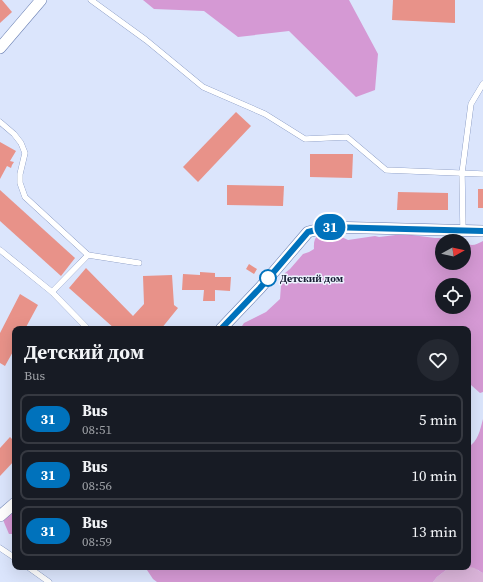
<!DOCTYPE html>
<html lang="en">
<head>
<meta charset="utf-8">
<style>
	body { margin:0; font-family:"Source Serif 4",serif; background:#242831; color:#f1f3f6; height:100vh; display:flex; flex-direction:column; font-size:15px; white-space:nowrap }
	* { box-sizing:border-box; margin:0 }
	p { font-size:13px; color:#9ea1a6 }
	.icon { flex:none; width:22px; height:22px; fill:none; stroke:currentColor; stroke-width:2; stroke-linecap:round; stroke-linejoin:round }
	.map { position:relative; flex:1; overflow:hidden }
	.panel { position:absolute; left:12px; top:326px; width:459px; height:244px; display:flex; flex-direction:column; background:#171b24; border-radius:8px; box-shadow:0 4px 16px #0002 }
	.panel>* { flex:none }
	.badge { padding:0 8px; border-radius:13px; font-size:14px; line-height:26px }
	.needle { width:26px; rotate:82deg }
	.fabs { position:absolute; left:435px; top:234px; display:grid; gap:8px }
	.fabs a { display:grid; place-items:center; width:36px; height:36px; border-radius:50%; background:#171b24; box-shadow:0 4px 16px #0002; font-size:20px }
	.map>.badge { position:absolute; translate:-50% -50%; box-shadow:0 0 0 2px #fff }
	.round { display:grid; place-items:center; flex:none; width:42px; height:42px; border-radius:21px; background:#242831 }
	.headline { display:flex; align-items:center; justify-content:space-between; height:68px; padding:0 12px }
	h1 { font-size:19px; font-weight:700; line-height:30px }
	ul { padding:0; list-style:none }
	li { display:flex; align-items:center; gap:12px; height:50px; margin:0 8px 6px; padding:0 4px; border:2px solid #363941; border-radius:8px }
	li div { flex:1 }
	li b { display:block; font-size:15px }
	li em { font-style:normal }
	li .badge { min-width:44px; font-weight:700; text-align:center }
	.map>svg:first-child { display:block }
	.green { fill:#d9b3d8 }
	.forest { fill:#d599d4; fill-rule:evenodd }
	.building { fill:#e89289 }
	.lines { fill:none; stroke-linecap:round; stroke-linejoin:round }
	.lane-casing { stroke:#6b80b3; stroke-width:6 }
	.street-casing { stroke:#6b80b3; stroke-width:12 }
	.lane { stroke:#fff; stroke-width:5.5 }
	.street { stroke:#fff; stroke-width:11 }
	.line-casing { stroke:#fff; stroke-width:9 }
	.line { stroke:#0072bc; stroke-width:6 }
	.stop-dot { fill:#fff; stroke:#0072bc; stroke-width:2 }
	.labels { text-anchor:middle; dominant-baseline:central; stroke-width:3; stroke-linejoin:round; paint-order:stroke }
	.stop-label { font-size:10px; font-weight:bold; fill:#171f34; stroke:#edf2fe; text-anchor:start }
</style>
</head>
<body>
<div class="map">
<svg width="483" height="582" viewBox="0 0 483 582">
	<rect width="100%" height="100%" fill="#dbe5fc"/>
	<path class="green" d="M450,567H474L479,571L483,573V582H433L437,577Z"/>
	<g class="forest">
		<path d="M143,0H349L378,54L375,90L356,97L289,31L238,37L204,11L154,9Z"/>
		<path d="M331,232L348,240L375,236L379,237L404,234L435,238H453L462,241H442V263H464V242C471,247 476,245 483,241V392L480,393L471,385H468V329H240L244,323L266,312L280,299L281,285L285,273L290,269L303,254L309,252L314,249C313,235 319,233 331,232ZM442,285H464V307H442Z"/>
		<path d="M483,419V573C477,570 475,567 468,567V447C478,442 480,430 483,419Z"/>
		<path d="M15,507V534H9L3,520Z"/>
		<path d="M145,567H450L437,577L433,582H157L153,579Z"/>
	</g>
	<g class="building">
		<path d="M0,0H2L12,12L0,23Z"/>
		<path d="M393,0H455V23L392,20Z"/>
		<path d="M236,112L251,126L198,182L183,167Z"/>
		<path d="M0,142L16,151L10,161L14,162L12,165L11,168L7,166L0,179Z"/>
		<path d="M310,154H353L352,178L310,177Z"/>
		<path d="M227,185L284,186L283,206L227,205Z"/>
		<rect x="478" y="189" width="5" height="19"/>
		<path d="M0,190L75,258L61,276L0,221Z"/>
		<path d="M398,192L448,193V210H397Z"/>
		<path d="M249,264L257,269L254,274L246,269Z"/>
		<path d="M86,268L133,316L144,304L143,276L172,275L174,305L178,308L161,329H115L69,288Z"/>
		<path d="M200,272L215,273V277H231L230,291L215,290V301H203L204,290H182L183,274L200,275Z"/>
		<path d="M20,294L38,305L25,329H15V348L5,366L0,363V333Z"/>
		<path d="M10,437L15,442V460L0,476V448Z"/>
	</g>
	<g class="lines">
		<g class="lane-casing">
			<g id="lane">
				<path d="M91,0L146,40L203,87L265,114L305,139L347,137L386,170L483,174"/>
				<path d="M0,122L14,134L21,143L25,153L20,174V183L25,197L88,255L139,263"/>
				<path d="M463,230L462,173L471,104L483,84"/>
				<path d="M0,250L52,292L88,329"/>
				<path d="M52,292L88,255"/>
				<path d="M0,548L15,558"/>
				<path d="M28,567L49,582"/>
			</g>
		</g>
		<g class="street-casing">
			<g id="street">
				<path d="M0,48L41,0"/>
				<path d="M221,329L260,288L308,232L328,227L483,231"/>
				<path d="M0,516L15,503"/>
			</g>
		</g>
		<use href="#lane" class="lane"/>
		<use href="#street" class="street"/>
	</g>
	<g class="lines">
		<g class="line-casing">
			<path id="line" d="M221,329L260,288L308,232L328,227L483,231"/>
		</g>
		<use href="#line" class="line"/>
	</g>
	<circle class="stop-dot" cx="268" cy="278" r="8"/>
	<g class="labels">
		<g class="stop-label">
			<text x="280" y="278">Детский дом</text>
		</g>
	</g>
</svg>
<div class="fabs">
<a><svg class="needle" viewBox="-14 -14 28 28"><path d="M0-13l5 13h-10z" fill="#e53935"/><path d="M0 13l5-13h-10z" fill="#9ea1a6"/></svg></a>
<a><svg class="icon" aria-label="locate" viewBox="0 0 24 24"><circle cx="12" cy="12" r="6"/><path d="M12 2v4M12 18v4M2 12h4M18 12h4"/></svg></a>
</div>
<b class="badge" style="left:330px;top:227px;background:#0072bc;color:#fff">31</b>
<section class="panel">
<div class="headline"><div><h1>Детский дом</h1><p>Bus</p></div><a class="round"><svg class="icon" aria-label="heart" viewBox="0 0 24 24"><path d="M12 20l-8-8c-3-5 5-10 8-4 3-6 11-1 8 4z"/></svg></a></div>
<ul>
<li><span class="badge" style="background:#0072bc;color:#fff">31</span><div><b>Bus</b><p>08:51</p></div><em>5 min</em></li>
<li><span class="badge" style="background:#0072bc;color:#fff">31</span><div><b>Bus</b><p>08:56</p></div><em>10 min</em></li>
<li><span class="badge" style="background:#0072bc;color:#fff">31</span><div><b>Bus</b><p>08:59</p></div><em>13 min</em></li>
</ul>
</section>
</div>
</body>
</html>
